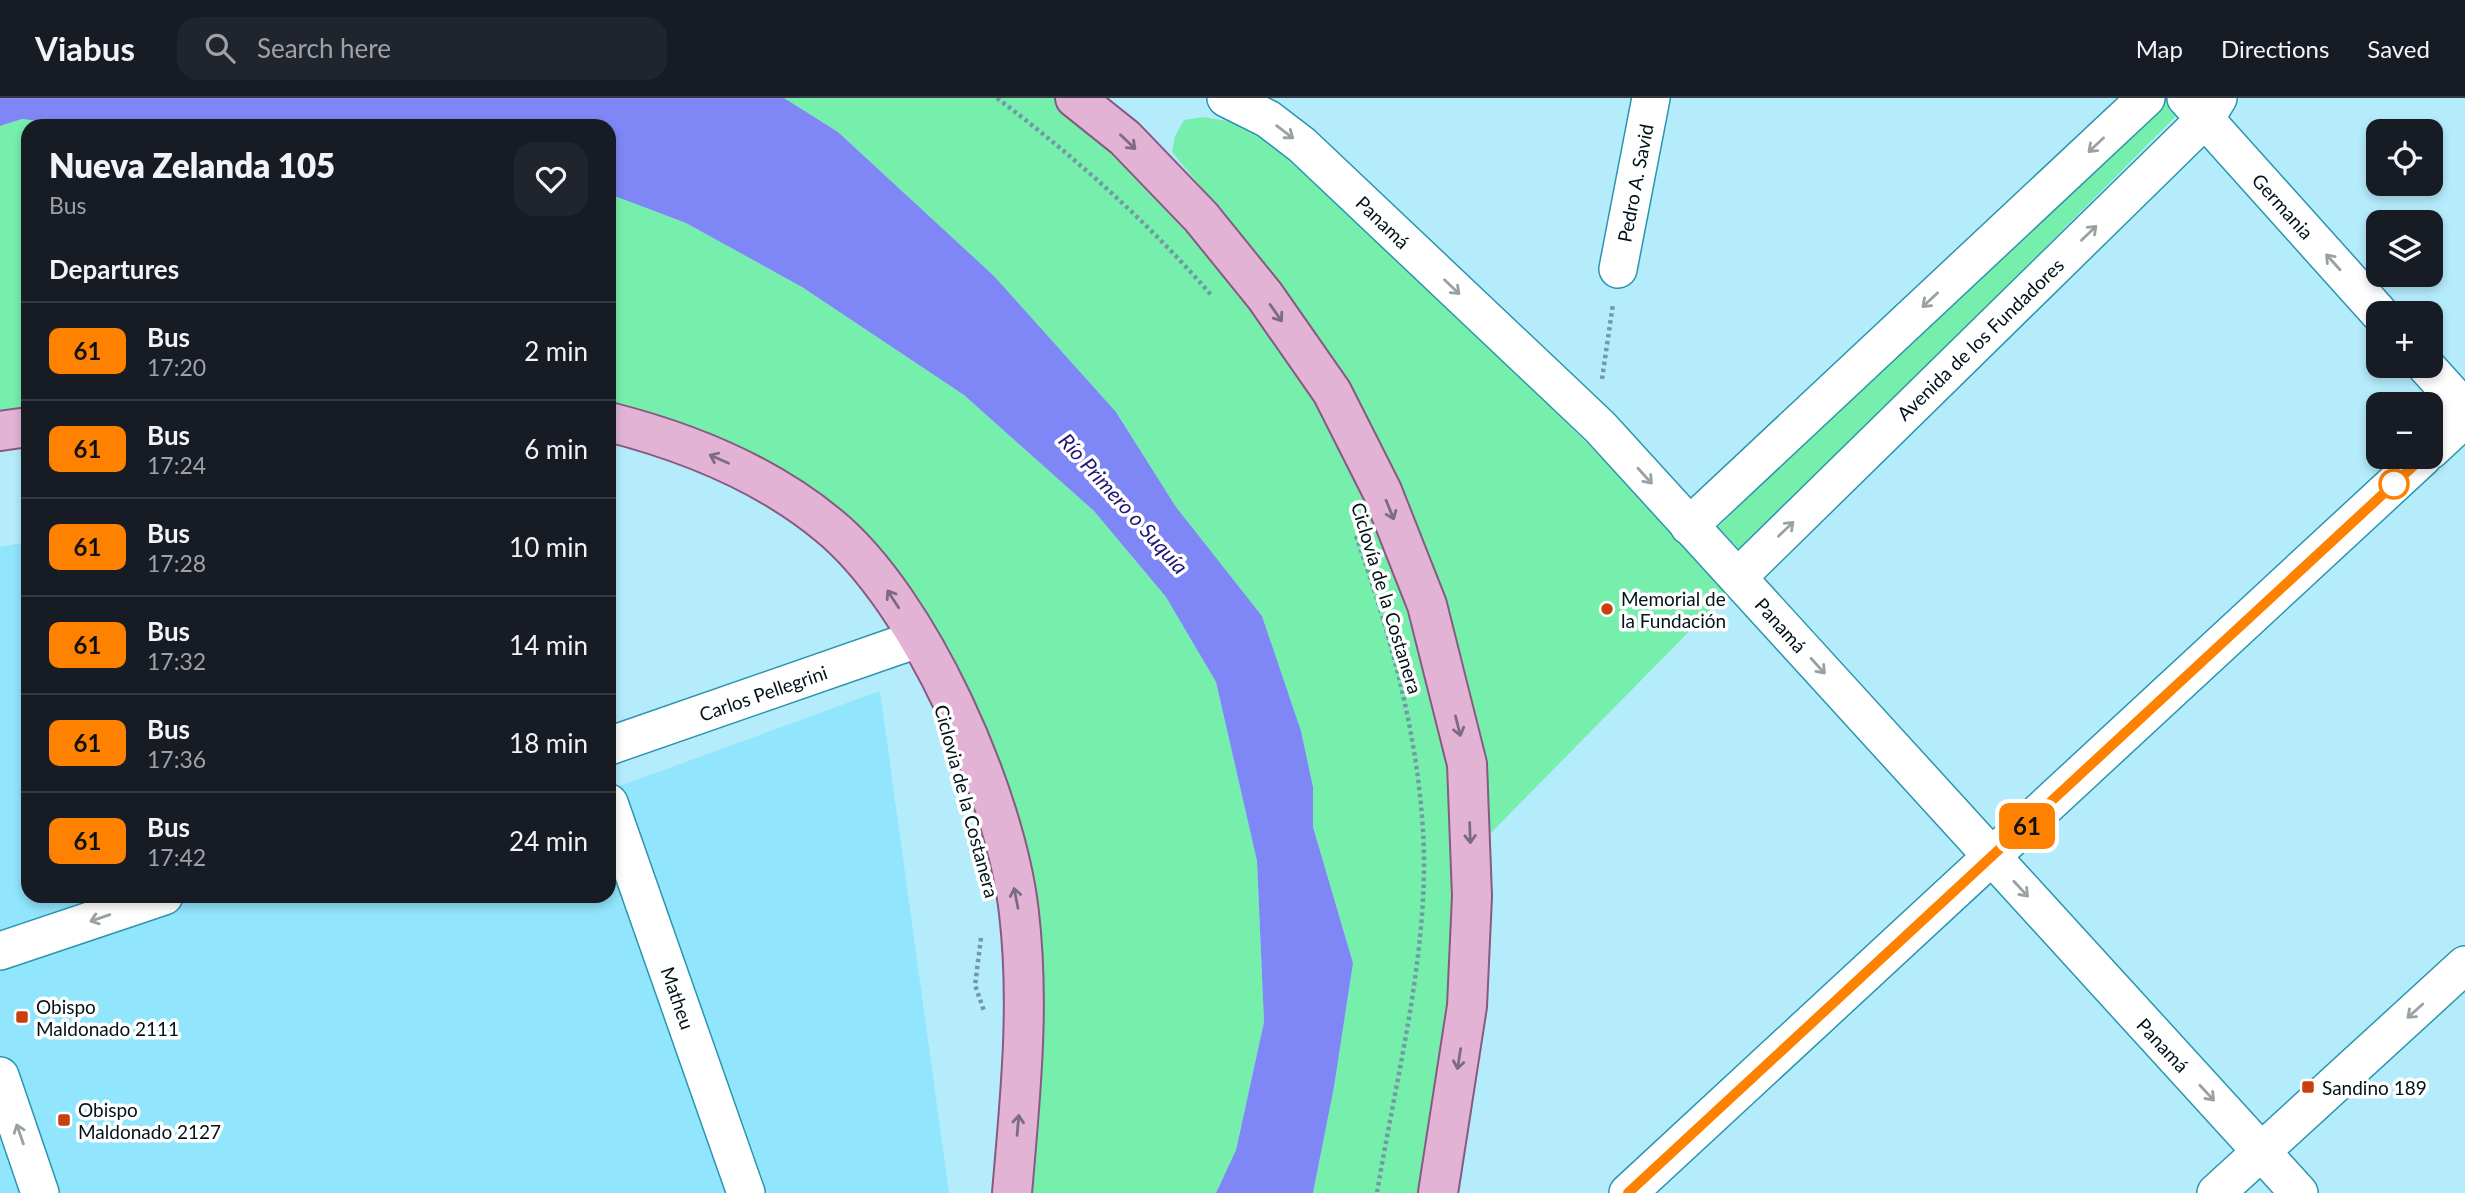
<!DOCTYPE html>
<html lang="en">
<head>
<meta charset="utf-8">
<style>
	body { margin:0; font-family:Lato,sans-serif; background:#20242c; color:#f1f3f6; height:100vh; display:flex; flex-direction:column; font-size:26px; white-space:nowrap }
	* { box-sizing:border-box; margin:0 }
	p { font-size:23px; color:#9ea1a6 }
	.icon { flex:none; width:38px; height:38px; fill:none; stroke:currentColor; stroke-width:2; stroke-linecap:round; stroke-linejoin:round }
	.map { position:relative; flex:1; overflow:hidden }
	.panel { position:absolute; left:21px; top:21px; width:595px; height:784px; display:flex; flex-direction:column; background:#171b24; border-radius:21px; box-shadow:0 4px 10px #0003 }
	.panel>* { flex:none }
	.badge { padding:0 14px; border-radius:10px; font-size:24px; line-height:46px }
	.fabs { position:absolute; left:2366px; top:21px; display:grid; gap:14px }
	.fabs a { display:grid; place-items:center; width:77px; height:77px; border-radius:14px; background:#171b24; box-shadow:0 4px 10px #0003; font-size:35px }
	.map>.badge { position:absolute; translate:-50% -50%; box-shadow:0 0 0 4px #fff }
	h2 { padding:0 28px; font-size:26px; line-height:63px }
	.round { display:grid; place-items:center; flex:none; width:74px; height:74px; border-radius:21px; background:#20242c }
	.head { display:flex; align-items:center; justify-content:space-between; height:119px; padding:0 28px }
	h1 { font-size:33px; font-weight:800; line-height:52px }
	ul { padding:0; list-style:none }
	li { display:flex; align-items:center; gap:21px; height:98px; padding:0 28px; border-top:2px solid #363941 }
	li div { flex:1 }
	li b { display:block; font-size:26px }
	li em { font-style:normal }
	li .badge { min-width:77px; font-weight:700; text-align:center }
	header { display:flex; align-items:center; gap:42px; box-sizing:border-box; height:98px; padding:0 35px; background:#171b24; border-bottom:2px solid #363941 }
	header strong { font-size:33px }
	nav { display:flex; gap:38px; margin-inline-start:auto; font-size:24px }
	.search { width:490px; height:63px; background:#20242c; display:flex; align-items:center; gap:18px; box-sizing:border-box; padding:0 24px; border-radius:21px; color:#9ea1a6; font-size:26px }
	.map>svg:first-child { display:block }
	.built { fill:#91e5fd }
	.green { fill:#76efad }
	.water { fill:#7e87f5 }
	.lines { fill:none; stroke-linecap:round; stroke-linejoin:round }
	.street-casing { stroke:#2a95ae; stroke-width:40 }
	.primary-casing { stroke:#885a82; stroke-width:42 }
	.path { stroke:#719aa6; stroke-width:4.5; stroke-dasharray:3.5 3.5; stroke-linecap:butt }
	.street { stroke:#fff; stroke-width:37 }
	.primary { stroke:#e3b3d6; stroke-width:38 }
	.oneway { stroke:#99a1a3 }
	.oneway2 { stroke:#7d6b80 }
	.line-casing { stroke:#fff; stroke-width:16 }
	.line { stroke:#ff8100; stroke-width:10 }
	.stop-dot { fill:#fff; stroke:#ff8100; stroke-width:3.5 }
	.poi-dot { fill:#c8400c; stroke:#fff; stroke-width:2.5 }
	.labels { text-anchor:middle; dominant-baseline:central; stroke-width:7; stroke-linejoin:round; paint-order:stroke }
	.street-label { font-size:19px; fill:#011318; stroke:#fff }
	.poi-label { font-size:19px; fill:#011318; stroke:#fff; text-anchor:start }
	.water-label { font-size:21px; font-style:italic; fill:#221576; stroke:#fff }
</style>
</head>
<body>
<header>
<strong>Viabus</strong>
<div class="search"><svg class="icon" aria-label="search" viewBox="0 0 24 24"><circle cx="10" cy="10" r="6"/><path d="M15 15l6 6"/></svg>Search here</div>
<nav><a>Map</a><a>Directions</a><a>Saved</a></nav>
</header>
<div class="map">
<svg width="2465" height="1095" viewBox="0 0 2465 1095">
	<rect width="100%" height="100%" fill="#b5ecfc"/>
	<path class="built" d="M28,444V798H609V692L880,593L949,1095H0V449Z"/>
	<g class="green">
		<path d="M784,0H1075L1332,294L1467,666L1438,1095H1313L1334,989L1353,865L1313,729V689L1301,633L1262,518L1176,409L1116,314L994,178L838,34Z"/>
		<path d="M2153,0H2172L2182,12L1742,454L1718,429Z"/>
		<path d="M1203,19L1227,23L1272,46L1366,128L1600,358L1726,496L1484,742L1347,285L1255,154L1172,54L1175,38L1184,22Z"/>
		<path d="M22,21L80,28H28V329L0,333V28Z"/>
		<path d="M609,96L686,125L802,189L964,297L1094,413L1166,499L1216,584L1257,763L1264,924L1236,1052L1216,1095H1012L1023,885L973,649L829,427L609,324Z"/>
	</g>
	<path class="water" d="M0,0H784L838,34L994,178L1116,314L1176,409L1262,518L1301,633L1313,689V729L1353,865L1334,989L1313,1095H1216L1236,1052L1264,924L1257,763L1216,584L1166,499L1094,413L964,297L802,189L686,125L609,96V28H408L377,23L296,28H80L22,21L0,28Z"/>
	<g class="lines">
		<g class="street-casing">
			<g id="street">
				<path d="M1226,0L1268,21L1302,47L1600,329L2299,1095"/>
				<path d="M2186,0L2379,215"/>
				<path d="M1618,171L1651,0"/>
				<path d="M2426,268L2465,311"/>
				<path d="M2431,352L2465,320"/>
				<path d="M1689,428L2146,0"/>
				<path d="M1738,479L2205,21L2218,0"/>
				<path d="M609,648L917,541"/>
				<path d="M609,705L746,1095"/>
				<path d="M0,853L164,798"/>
				<path d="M0,978L40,1095"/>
				<path d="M1628,1095L2423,359"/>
				<path d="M2216,1095L2465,867"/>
			</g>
		</g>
		<g class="primary-casing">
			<g id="primary">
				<path d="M1075,0L1125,40L1201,119L1265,198L1332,294L1382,393L1427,507L1467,666L1472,798L1467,908L1438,1095"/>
				<path d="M609,324C688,344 765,375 828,427C920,502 1006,697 1019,815C1030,908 1020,1002 1012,1095"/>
				<path d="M0,333L28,329"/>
			</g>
		</g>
		<g class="path">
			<path d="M997,0C1075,59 1148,124 1212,198"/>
			<path d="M1602,281L1613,206"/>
			<path d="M1356,438C1392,540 1422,650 1424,759C1425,871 1395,985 1377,1095"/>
			<path d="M981,840L975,887L984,913"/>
		</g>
		<use href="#street" class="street"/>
		<use href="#primary" class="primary"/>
	</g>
	<defs><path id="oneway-shaft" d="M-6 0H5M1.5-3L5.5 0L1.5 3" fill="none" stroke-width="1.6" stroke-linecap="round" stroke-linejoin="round" transform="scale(1.75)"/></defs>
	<g class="oneway">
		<use href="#oneway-shaft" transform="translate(1285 34) rotate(37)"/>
		<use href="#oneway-shaft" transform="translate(2096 47) rotate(137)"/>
		<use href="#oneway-shaft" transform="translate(2089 135) rotate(-44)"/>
		<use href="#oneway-shaft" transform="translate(2333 164) rotate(-132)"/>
		<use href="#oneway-shaft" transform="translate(1452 189) rotate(44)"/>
		<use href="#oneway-shaft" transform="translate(1930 202) rotate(137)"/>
		<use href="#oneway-shaft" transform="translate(1645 378) rotate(48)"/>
		<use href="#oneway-shaft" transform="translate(1786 431) rotate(-44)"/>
		<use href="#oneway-shaft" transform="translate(1818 568) rotate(48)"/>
		<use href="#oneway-shaft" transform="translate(2021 791) rotate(47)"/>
		<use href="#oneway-shaft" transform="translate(100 820) rotate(161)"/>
		<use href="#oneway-shaft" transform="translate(2415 913) rotate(138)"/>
		<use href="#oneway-shaft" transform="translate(2207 995) rotate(47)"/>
		<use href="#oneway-shaft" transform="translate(20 1036) rotate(-109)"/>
	</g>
	<g class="oneway2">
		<use href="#oneway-shaft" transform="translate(1128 44) rotate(44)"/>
		<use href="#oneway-shaft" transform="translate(1276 215) rotate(55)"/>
		<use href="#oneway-shaft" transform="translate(719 361) rotate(-156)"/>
		<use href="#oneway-shaft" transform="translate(1390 412) rotate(68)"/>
		<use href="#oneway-shaft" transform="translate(893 501) rotate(-123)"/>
		<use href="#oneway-shaft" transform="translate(1458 628) rotate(76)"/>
		<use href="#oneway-shaft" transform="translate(1470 735) rotate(88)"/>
		<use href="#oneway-shaft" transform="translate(1016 800) rotate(-101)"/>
		<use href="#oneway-shaft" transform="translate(1459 961) rotate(99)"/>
		<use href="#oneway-shaft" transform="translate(1018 1027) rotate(-85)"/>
	</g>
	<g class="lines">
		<g class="line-casing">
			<path id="line" d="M1628,1095L2423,359"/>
		</g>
		<use href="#line" class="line"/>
	</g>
	<circle class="stop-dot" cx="2394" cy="386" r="14"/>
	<g class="poi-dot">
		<circle cx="1607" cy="511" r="7"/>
		<rect x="15" y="912" width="14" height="14" rx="3.5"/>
		<rect x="2301" y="982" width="14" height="14" rx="3.5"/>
		<rect x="57" y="1015" width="14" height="14" rx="3.5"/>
	</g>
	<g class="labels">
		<g class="street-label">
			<text transform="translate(1635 85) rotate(-79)">Pedro A. Savid</text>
			<text transform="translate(2283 108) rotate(48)">Germania</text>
			<text transform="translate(1383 124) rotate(44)">Panamá</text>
			<text transform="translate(1980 241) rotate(-44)">Avenida de los Fundadores</text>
			<text transform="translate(1387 500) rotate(73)">Ciclovía de la Costanera</text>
			<text transform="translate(1781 527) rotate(48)">Panamá</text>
			<text transform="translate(763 595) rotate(-19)">Carlos Pellegrini</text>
			<text transform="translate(967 703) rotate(75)">Ciclovia de la Costanera</text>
			<text transform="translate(678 900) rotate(71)">Matheu</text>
			<text transform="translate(2163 947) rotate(47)">Panamá</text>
		</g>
		<g class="poi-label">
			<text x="1621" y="500">Memorial de<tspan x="1621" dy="22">la Fundación</tspan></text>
			<text x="36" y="908">Obispo<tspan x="36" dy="22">Maldonado 2111</tspan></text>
			<text x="2322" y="989">Sandino 189</text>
			<text x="78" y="1011">Obispo<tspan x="78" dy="22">Maldonado 2127</tspan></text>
		</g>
		<g class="water-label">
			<text transform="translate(1124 405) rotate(48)">Río Primero o Suquía</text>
		</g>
	</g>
</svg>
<div class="fabs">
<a><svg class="icon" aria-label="locate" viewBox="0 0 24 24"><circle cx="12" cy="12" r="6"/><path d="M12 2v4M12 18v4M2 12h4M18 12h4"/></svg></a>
<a><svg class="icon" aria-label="layers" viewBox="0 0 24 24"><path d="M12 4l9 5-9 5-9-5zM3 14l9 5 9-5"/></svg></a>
<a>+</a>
<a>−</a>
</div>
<b class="badge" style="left:2027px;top:728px;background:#ff8100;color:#111">61</b>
<section class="panel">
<div class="head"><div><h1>Nueva Zelanda 105</h1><p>Bus</p></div><a class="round"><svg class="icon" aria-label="heart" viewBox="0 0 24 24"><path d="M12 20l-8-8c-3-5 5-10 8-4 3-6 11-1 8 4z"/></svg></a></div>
<h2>Departures</h2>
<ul>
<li><span class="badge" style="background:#ff8100;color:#111">61</span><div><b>Bus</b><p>17:20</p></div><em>2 min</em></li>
<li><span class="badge" style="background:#ff8100;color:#111">61</span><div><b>Bus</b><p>17:24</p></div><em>6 min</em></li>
<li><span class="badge" style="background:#ff8100;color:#111">61</span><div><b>Bus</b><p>17:28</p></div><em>10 min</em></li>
<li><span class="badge" style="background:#ff8100;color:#111">61</span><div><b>Bus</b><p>17:32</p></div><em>14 min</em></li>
<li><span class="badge" style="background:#ff8100;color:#111">61</span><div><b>Bus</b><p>17:36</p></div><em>18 min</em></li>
<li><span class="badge" style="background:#ff8100;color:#111">61</span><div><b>Bus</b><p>17:42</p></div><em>24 min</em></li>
</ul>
</section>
</div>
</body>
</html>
